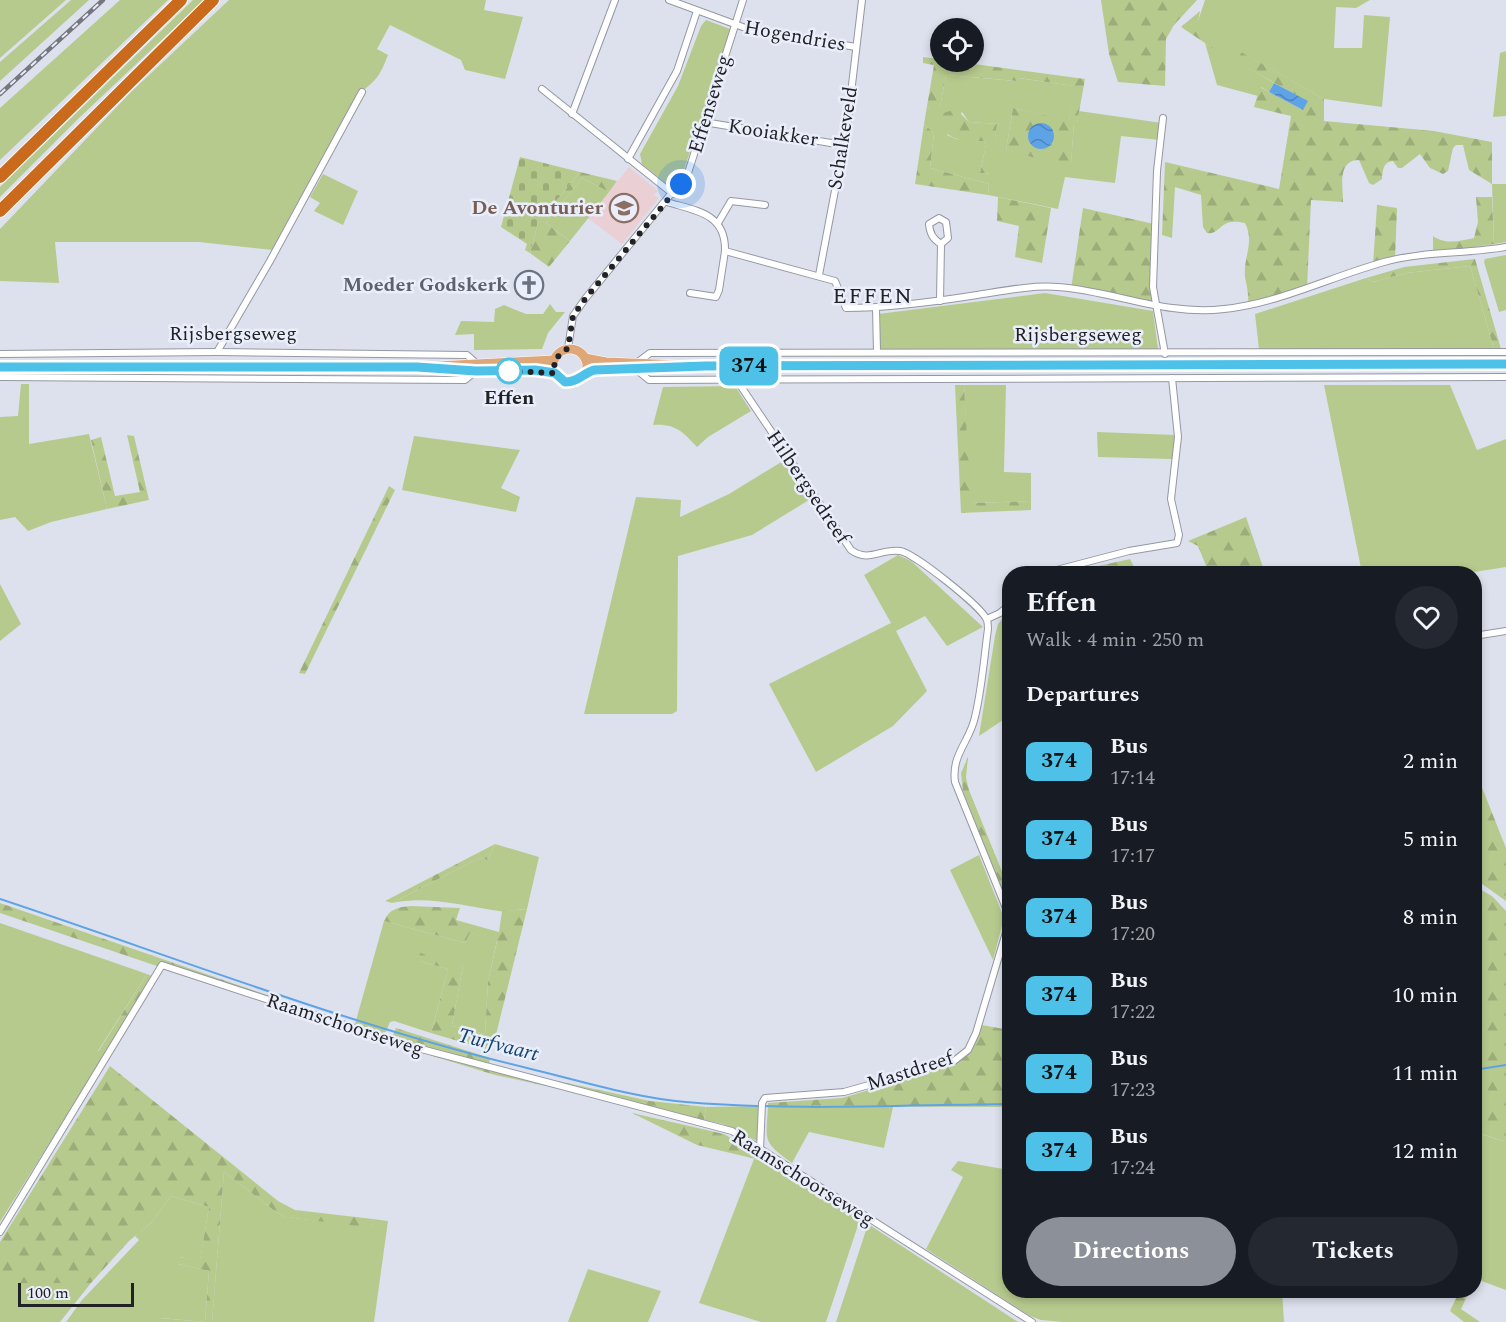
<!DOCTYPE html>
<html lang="en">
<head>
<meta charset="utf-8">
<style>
	body { margin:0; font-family:Spectral,serif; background:#242831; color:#f1f3f6; height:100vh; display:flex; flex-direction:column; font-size:22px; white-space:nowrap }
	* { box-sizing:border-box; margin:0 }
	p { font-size:20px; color:#9ea1a6 }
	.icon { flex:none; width:33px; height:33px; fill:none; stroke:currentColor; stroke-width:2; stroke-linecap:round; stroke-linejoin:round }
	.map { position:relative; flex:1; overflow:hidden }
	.details { position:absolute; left:1002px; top:566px; width:480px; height:732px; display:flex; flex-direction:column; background:#171b24; border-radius:24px; box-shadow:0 3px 9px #0003 }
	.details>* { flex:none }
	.badge { padding:0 12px; border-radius:9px; font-size:21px; line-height:39px }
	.buttons { position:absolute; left:930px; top:18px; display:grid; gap:12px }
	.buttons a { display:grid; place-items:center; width:54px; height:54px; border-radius:50%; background:#171b24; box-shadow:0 3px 9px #0003; font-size:30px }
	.scale { position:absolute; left:18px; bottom:15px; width:116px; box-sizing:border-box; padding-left:6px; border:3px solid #202226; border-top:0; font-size:16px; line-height:21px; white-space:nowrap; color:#202226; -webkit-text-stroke:4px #eaeefa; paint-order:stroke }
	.you { position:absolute; width:30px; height:30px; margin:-15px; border:4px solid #fff; border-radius:50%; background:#1a73e8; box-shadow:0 0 0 9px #1a73e833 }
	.map>.badge { position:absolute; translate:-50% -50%; box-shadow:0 0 0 3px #fff }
	h2 { padding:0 24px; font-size:22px; line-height:54px }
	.round { display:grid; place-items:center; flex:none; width:63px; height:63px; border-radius:32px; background:#242831 }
	.head { display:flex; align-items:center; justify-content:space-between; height:102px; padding:0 24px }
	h1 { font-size:28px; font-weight:700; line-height:45px }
	.action { display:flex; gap:12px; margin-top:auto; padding:12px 24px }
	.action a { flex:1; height:69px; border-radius:36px; background:#8c9099; color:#fff; font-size:24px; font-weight:700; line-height:69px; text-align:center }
	.action a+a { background:#242831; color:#f1f3f6 }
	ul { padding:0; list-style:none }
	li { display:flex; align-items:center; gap:18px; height:78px; padding:0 24px }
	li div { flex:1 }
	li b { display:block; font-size:22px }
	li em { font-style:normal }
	li .badge { min-width:66px; font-weight:700; text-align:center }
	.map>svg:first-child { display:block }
	.education { fill:#ead0d4 }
	.green { fill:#b7ca8d; fill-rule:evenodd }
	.forest { fill:url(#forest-firs) }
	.cemetery { fill:url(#cemetery-stones) }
	.water { fill:url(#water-waves) }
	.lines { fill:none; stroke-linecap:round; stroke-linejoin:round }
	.stream { stroke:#5fa3e7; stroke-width:2 }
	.street-casing { stroke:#9498a3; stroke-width:8 }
	.primary-casing { stroke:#fff; stroke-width:10 }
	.highway-casing { stroke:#fff; stroke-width:14 }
	.street { stroke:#fff; stroke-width:6 }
	.primary { stroke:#dfa677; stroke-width:9 }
	.highway { stroke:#ca6a1d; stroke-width:12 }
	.rail-casing { stroke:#74777e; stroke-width:4.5 }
	.rail { stroke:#eaeefa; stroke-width:2; stroke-dasharray:7; stroke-linecap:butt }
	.line-casing { stroke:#fff; stroke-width:14 }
	.line { stroke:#4ec1e8; stroke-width:9 }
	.walk { stroke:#202226; stroke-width:6; stroke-dasharray:0 10.8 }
	.stop-dot { fill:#fff; stroke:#4ec1e8; stroke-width:3 }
	.labels { text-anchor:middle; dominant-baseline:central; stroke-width:5; stroke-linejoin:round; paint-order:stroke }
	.street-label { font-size:20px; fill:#202226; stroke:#eaeefa }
	.education-label { font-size:20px; font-weight:bold; fill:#785e54; stroke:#eaeefa; text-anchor:end }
	.worship-label { font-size:20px; font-weight:bold; fill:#5b616d; stroke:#eaeefa; text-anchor:end }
	.stop-label { font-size:20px; font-weight:bold; fill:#202226; stroke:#eaeefa }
	.water-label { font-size:21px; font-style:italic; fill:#144572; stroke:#eaeefa }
	.quarter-label { font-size:22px; letter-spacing:1.5px; fill:#202226; stroke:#eaeefa }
</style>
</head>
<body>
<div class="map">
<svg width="1506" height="1322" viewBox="0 0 1506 1322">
	<defs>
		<pattern id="forest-firs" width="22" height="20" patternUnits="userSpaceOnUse" patternTransform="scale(1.5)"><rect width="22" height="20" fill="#b7ca8d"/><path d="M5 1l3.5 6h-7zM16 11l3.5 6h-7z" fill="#9dad7a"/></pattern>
		<pattern id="cemetery-stones" width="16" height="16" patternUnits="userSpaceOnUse" patternTransform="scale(1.5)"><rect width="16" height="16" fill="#b7ca8d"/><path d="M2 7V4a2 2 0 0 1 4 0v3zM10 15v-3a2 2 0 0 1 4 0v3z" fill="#9dad7a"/></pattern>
		<pattern id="water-waves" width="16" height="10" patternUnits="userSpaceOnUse" patternTransform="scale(1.5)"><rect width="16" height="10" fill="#5fa3e7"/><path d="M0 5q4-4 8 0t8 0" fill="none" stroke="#4e84bb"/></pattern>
	</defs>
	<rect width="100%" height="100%" fill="#dde1ed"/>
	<path class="education" d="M629,167L658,191L654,195L659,198L622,244L588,218Z"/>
	<g class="green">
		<path d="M0,0H66L0,58Z"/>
		<path d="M71,0H89L0,81V62Z"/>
		<path d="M120,0H168L0,160V108Z"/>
		<path d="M193,0H204L79,118L0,197V187L7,180Z"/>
		<path d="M229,0H486L484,10L523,17L505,79L465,70L461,60L390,25L377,49L388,55C380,75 378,79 361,92L273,250L199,242H55L59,283L0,281V229L131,92Z"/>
		<path d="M1205,0H1370L1356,8L1336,7L1334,48H1362L1364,15L1390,17L1382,107L1324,99L1196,27Z"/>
		<path d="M706,20L730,29L684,170L673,189L642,164L640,154L678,86L701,26Z"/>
		<path d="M1205,43L1274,83L1269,92L1261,87L1258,96L1217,85Z"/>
		<path d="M1506,51V116L1493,117L1500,53Z"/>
		<path d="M946,75L1016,81L1018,78L1075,86L1069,122L1013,108L1006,150L1071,163L1074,123H1077L1079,111L1162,123L1160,140L1121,136L1115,183L1065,177L1058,209L988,195L989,184L930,168L934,133L924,124L927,106L930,110L940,107ZM962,112L969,122L997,124L990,174L980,173L986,145L984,141L956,139L947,135Z"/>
		<path d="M323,174L358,191L343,225L314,211L320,203L310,197Z"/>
		<path d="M582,178L609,192L570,241L546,223Z"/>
		<path d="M1492,184H1506V242L1494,244Z"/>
		<path d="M1506,255V310L1499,312L1484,262L1485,259Z"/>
		<path d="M1470,266L1494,349H1259L1255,314L1366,278L1373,282L1406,273Z"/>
		<path d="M1045,293L1153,311L1158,349H880L878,314Z"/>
		<path d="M550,304L556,312H565L548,333L542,349L474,350V334L455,335L461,321L494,322L495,309L504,305L526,314H543Z"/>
		<path d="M21,384H29V444L89,434L107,509L51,522L28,531L15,517L0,520V417L18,416Z"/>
		<path d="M964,385H1006L1004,472L1031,473V501L970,503Z"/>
		<path d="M1324,385H1450L1477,450L1506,439V567L1468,573H1362Z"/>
		<path d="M735,386L751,411L708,437L697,447C683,432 675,423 653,425L663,387Z"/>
		<path d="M1097,432L1176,435L1172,459L1098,457Z"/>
		<path d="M414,436L520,450L501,488L520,497L516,512L402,490Z"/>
		<path d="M783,461L809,500L752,535L678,556L677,711L672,714H584L636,497L681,500L680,517L729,494Z"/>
		<path d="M898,555L911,561L983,627L947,646L925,616L896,631L927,691L893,726L816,772L769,684L891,623L864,575Z"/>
		<path d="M0,584L21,624L0,641Z"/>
		<path d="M1009,611V716L979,736L995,636L998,624Z"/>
		<path d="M495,844L539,857L527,909C518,909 507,912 499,911C464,906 427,895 392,903L479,858L488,860Z"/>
		<path d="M979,855L1004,918L993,960L950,870Z"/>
		<path d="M384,921L465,943L470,933L497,940L488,982L485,1034L452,1026L463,965L419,961L448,969L431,1033L394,1021L390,1022L385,1034L355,1024Z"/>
		<path d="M0,923L147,974L98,1051L105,1054L0,1222Z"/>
		<path d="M760,1106L757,1141L723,1124L704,1120L706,1107Z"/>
		<path d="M768,1106L893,1107L884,1148L809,1132L792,1163C762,1141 766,1142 768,1106Z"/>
		<path d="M1474,1132L1506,1142V1290L1476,1279Z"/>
		<path d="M754,1159L772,1163L860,1219L826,1322H761L699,1303Z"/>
		<path d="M958,1161L1009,1170L1010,1290H1282L1284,1322H1063L1041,1320L1030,1316L926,1249L963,1177L951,1170Z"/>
		<path d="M224,1172L276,1212L286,1217L371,1227L373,1219L388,1221L374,1322H212Z"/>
		<path d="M171,1196L209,1207L200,1261L180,1257L178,1264L209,1271L205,1322L161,1318L160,1322H66L82,1300L139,1240L135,1236L152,1222Z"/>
		<path d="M868,1224L1018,1322H836Z"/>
		<path d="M588,1269L661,1291L648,1322H568Z"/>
		<path d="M0,1283H91L60,1322H0Z"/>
	</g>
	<g class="forest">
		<path d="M1101,0H1197L1174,25L1166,39L1165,86L1118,82L1109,54Z"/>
		<path d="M1200,11L1197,27L1324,99V121L1434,131L1492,142V184L1469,170L1463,145H1456L1453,148L1448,171L1443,174L1430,168L1420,154L1402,168H1398L1393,161C1383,162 1383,170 1382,179L1373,185L1369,183L1359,160C1337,160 1343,187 1343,202L1311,200L1307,289L1248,306C1249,293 1247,288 1245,277C1243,258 1255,242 1245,223C1218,217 1222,235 1207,233L1203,227L1201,195L1175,187L1172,238L1162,235L1165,162L1279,189L1291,116L1254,107L1260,87L1303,110L1307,101L1217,51L1181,27Z"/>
		<path d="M923,57L1085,79L1077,123H1074L1071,163L1066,166L1006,150L1013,108L1069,121L1074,86L1019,78L1017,81L946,75L940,107L937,110H930L927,106L934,65L923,63Z"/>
		<path d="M956,109L969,122L997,124L991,174L980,173L986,145L984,141C961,141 941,141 940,114Z"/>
		<path d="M924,124L934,133L930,168L989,184L988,195L915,184Z"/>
		<path d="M580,172L617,181L609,192L582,178L546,223L570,241L549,267L530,253L538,223Z"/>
		<path d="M998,197L1051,208L1042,263L1015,257L1019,226L997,221Z"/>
		<path d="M1476,197H1492L1494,244L1433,253V236C1445,245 1460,241 1474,238L1478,222Z"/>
		<path d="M1377,205L1397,208L1395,260L1373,265Z"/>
		<path d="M1083,208L1154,224L1153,303L1071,289Z"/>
		<path d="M1475,259L1501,349H1494L1470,266L1406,273L1373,282L1366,278L1404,267Z"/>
		<path d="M955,385H964L971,503L1031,501V510L961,513Z"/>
		<path d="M127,435L134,436L149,500L107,509L91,440L101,437L115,496L140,492Z"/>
		<path d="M389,486L395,490L305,674L299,673Z"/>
		<path d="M1246,517L1265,573H1209L1198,546L1188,541Z"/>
		<path d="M1130,559L1137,573H1067Z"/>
		<path d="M968,757L966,778L969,790L1009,889V908L963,791L961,773Z"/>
		<path d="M1475,784L1481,785L1506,848V901L1475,879Z"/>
		<path d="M495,844L488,860L479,858L392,903L385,901Z"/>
		<path d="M1474,886L1492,896L1506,911V1142L1475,1132Z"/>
		<path d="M0,903L299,1006L296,1013L0,913Z"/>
		<path d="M411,906L460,908L456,920L499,932L502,911L527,909L492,1051L431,1033L448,969L419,961L420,953L463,965L452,1026L485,1034L488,982L497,941L470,933L465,943L384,921C389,909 398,907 411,906Z"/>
		<path d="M147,974L154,977L105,1054L98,1052Z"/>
		<path d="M982,1025L1009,1030V1107L768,1106V1103L842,1098L953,1065L972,1051Z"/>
		<path d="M396,1028L490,1058L489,1066L498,1068L650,1101L706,1107L704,1120L495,1075L390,1043Z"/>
		<path d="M110,1066L278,1201L295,1210L373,1219L371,1228L286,1217L276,1212L224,1172L212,1322H160V1318L205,1322L209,1271L178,1264L179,1257L200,1260L209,1207L171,1196L152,1222L129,1241L91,1283H0V1242Z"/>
		<path d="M632,1113L724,1134L772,1163L697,1145Z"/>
		<path d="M1460,1290H1470L1461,1309L1480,1322H1464L1450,1311Z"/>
	</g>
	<path class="cemetery" d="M520,157L580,172L538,223L530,253L525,250L527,244L501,227Z"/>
	<g class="water">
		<path d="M1274,83L1308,101L1303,110L1269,92Z"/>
		<circle cx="1041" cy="136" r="13"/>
	</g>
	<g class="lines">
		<g class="stream">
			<path d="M0,899C175,957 348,1025 527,1068C577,1080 635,1098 686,1102C793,1111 902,1105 1010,1104"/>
			<path d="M1474,1070L1506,1065"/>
		</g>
		<g class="street-casing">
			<g id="street">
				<path d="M669,0L751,30L856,47"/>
				<path d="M542,89L673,194"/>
				<path d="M572,114L615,0"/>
				<path d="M1163,118L1157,171L1153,287L1165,354"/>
				<path d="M704,122L843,145"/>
				<path d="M628,159L677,71L697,11"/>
				<path d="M667,202C696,211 726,213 725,251L835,281L846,308C890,308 933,302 977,295C1003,291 1031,285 1058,287C1114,291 1165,316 1224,309C1280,303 1330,277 1384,262C1424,251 1466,254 1506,247"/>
				<path d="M718,223L731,201L765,205"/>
				<path d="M819,275L847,127L862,0"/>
				<path d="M690,293L716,297L719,290L725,251"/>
				<path d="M940,301L941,244L948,238L946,222L939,218L929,224C930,234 933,239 941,244"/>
				<path d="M876,308L877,352"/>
				<path d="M568,348L573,316L585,299L688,173L743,0"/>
				<path d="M217,352L270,261L362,92"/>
				<path d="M1506,352L650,353L638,362V371L649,380L1506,377"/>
				<path d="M0,354L217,352L467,355L476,363V371L465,380L0,377"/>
				<path d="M736,379L851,550C869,563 881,548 900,551C914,553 981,606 987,620C988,623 988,626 988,629C984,658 982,688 975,717C970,741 951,755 955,782L1010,918"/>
				<path d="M1045,573L1129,551L1177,543L1179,535L1171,499L1178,437L1172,378"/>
				<path d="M987,619L1000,613L1010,604"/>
				<path d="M1474,636L1506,631"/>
				<path d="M760,1149L762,1103L765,1098L844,1092L954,1061L968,1050L976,1033L1010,919"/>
				<path d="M0,1232L162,965L406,1045L732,1131L1032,1322"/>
			</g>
		</g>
		<g class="primary-casing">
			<g id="primary">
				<circle cx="570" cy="366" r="17"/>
				<path d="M585,358L606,362L705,366L1506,364"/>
				<path d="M0,367H417L554,360"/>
				<path d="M452,369L555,373"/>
				<path d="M585,373L605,370L664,369"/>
			</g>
		</g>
		<g class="highway-casing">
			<g id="highway">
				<path d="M0,177L181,0"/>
				<path d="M0,211L213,0"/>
			</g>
		</g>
		<use href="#street" class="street"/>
		<use href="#primary" class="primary"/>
		<use href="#highway" class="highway"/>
		<g class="rail-casing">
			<path id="rail" d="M0,94L103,0"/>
		</g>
		<use href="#rail" class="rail"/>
	</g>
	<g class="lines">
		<g class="line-casing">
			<path id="line" d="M0,367H417L476,371L535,370L555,373L565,382C578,382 582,374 594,370L705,366L1506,364"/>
		</g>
		<use href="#line" class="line"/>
		<path class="walk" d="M509,371L555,373L554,360L568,348L573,316L585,299L681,184"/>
	</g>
	<defs>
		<g id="school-ring" transform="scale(1.5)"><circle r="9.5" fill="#eaeefa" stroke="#8d6e63" stroke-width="1.5"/><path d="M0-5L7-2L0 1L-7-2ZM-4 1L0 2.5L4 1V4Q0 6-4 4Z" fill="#8d6e63"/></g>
		<g id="church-ring" transform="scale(1.5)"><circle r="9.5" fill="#eaeefa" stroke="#6b7280" stroke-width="1.5"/><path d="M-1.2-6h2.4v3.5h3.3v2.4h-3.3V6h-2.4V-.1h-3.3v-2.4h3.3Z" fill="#6b7280"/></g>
	</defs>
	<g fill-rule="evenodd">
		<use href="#school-ring" x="624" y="208"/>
		<use href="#church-ring" x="529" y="285"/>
	</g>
	<circle class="stop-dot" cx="509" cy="371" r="12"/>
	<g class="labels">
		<g class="street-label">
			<text transform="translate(795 36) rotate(10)">Hogendries</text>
			<text transform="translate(710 104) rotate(-73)">Effenseweg</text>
			<text transform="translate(773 133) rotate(9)">Kooiakker</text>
			<text transform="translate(843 138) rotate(-81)">Schalkeveld</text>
			<text x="233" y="334">Rijsbergseweg</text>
			<text x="1078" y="335">Rijsbergseweg</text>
			<text transform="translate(808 487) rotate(56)">Hilbergsedreef</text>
			<text transform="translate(345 1025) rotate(18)">Raamschoorseweg</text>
			<text transform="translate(910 1071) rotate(-18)">Mastdreef</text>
			<text transform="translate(803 1178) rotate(32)">Raamschoorseweg</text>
		</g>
		<g class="education-label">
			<text x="603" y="208">De Avonturier</text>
		</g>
		<g class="worship-label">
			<text x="508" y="285">Moeder Godskerk</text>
		</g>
		<g class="stop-label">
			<text x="509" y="398">Effen</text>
		</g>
		<g class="water-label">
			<text transform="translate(498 1045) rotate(14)">Turfvaart</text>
		</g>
		<g class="quarter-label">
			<text x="873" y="296">EFFEN</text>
		</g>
	</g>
</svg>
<div class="buttons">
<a><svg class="icon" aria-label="locate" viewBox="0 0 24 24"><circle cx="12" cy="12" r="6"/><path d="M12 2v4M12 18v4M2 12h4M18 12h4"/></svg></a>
</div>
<div class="scale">100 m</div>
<div class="you" style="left:681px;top:184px"></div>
<b class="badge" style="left:749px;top:366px;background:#4ec1e8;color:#111">374</b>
<section class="details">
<div class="head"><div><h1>Effen</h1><p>Walk · 4 min · 250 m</p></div><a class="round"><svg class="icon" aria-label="heart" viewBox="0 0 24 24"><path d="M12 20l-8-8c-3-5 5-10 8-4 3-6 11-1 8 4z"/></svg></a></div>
<h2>Departures</h2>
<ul>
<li><span class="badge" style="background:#4ec1e8;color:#111">374</span><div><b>Bus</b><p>17:14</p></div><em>2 min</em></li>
<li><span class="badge" style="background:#4ec1e8;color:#111">374</span><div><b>Bus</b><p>17:17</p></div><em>5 min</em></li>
<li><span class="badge" style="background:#4ec1e8;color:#111">374</span><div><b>Bus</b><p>17:20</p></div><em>8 min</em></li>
<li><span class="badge" style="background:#4ec1e8;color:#111">374</span><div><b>Bus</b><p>17:22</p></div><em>10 min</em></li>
<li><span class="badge" style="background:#4ec1e8;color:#111">374</span><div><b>Bus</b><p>17:23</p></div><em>11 min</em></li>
<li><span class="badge" style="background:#4ec1e8;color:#111">374</span><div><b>Bus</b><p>17:24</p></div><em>12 min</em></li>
</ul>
<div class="action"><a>Directions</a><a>Tickets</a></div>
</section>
</div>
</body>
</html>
